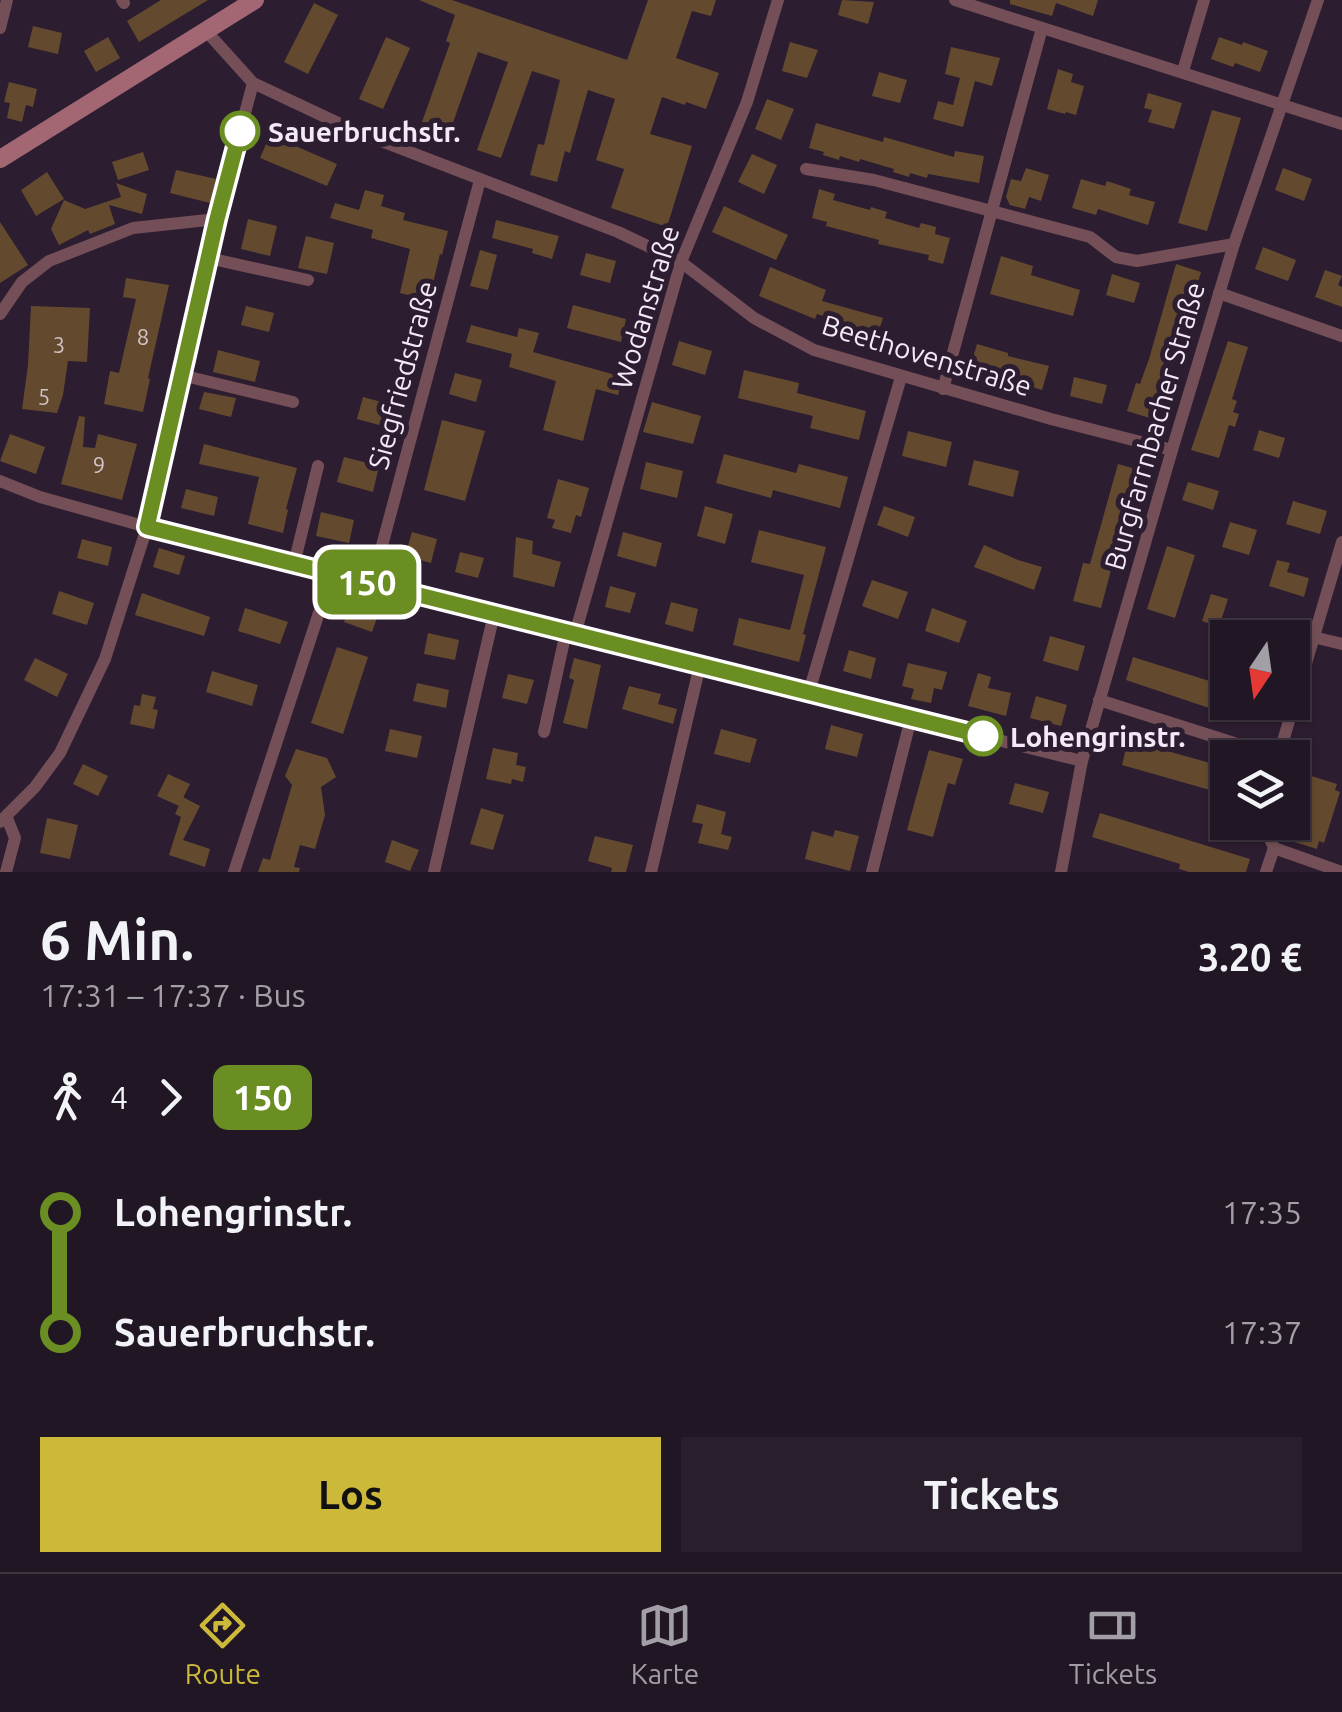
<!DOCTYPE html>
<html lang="de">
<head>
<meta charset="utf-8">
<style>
	body { margin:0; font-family:Ubuntu,sans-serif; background:#291f2c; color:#f1f3f6; height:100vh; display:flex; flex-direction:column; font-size:38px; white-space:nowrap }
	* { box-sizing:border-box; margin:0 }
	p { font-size:32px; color:#a29fa6 }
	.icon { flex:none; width:55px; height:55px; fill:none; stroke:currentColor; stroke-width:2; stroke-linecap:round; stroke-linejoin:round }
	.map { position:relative; height:872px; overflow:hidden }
	.side { display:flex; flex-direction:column; background:#211624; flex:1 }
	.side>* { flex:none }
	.badge { padding:0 20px; border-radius:15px; font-size:35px; line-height:65px }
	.needle { width:65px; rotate:193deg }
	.controls { position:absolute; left:1210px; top:620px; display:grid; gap:20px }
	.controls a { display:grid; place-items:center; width:100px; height:100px; border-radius:0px; background:#211624; box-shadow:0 2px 8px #0004,0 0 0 2px #3e3541; font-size:50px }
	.map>.badge { position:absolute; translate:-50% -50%; box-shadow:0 0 0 5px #fff }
	.legs { display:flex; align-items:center; gap:15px; height:110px; padding:0 40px; font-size:32px }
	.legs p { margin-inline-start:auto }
	.headline { display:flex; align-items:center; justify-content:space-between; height:170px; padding:0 40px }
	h1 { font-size:55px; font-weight:600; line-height:75px }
	.cta { display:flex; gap:20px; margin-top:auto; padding:20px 40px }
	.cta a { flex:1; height:115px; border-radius:0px; background:#ccb939; color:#111; font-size:40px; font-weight:600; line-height:115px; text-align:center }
	.cta a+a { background:#291f2c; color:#f1f3f6 }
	ul { padding:0 40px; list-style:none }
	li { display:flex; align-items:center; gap:35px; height:120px; font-size:38px }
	li i { display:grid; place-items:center; width:15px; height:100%; margin:0 12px; background:currentColor }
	li i::after { content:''; width:25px; height:25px; margin:-12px; border:8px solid; border-radius:50%; background:#211624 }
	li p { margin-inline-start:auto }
	li:first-child i { background:linear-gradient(#0000 50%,currentColor 0) }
	li:last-child i { background:linear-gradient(currentColor 50%,#0000 0) }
	.tab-bar { display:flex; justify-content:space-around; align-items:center; height:140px; border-top:2px solid #3e3541; background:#211624; font-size:28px; color:#a29fa6 }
	.tab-bar a { display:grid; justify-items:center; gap:5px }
	.tab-bar .current { color:#ccb939 }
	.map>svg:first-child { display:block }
	.building { fill:#634a2f }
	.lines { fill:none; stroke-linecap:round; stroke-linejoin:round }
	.street { stroke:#744f57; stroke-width:12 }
	.secondary { stroke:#a26773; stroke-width:18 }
	.line-1-casing { stroke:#fff; stroke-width:22 }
	.line-1 { stroke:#6b8e23; stroke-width:15 }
	.stop-1-dot { fill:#fff; stroke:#6b8e23; stroke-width:5 }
	.labels { text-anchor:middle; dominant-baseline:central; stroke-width:10; stroke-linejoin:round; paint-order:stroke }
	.number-label { font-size:22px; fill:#d0c2c5 }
	.stop-label { font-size:28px; font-weight:bold; fill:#f4eaf7; stroke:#2c1d30; text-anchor:start }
	.street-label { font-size:28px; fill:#f4eaf7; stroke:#2c1d30 }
</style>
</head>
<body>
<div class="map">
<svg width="1342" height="872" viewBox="0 0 1342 872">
	<rect width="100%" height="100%" fill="#2c1d30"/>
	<g class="building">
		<path d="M161,0H208L139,42L127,21Z"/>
		<path d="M419,0H452L627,60L648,0H716L711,16L692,11L676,58L719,73L706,109L686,102L685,105L662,97L650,134L692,146L667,227L611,208L624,169L596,160L615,99L588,90L570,153L565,151L557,182L530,175L538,144L544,145L560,80L532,71L501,158L477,150L508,62L478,52L450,131L422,122L450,43L446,41L455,15Z"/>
		<path d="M842,0L874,2L868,24L838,15Z"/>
		<path d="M1010,0H1098L1093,16L1056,3L1052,16L1010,4Z"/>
		<path d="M314,3L338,15L308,74L284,62Z"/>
		<path d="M33,26L62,33L58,54L28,47Z"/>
		<path d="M108,37L120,58L96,72L84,51Z"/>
		<path d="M386,37L410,48L383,109L359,99Z"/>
		<path d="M1219,37L1242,45L1243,42L1268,51L1260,72L1235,63L1233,67L1211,59Z"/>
		<path d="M790,42L818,50L807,78L782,71Z"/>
		<path d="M951,47L1000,58L992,86L975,81L963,127L933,119L938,101L953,105L960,78L945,74Z"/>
		<path d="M1058,69L1073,74L1071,82L1084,86L1076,115L1066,112L1065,114L1047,109Z"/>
		<path d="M879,72L907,80L900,103L872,96Z"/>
		<path d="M9,82L37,89L33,107L26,105L22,122L7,118L10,103L4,102Z"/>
		<path d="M1148,93L1182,103L1174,129L1148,122L1152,110L1144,108Z"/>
		<path d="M767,99L794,109L781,140L755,129Z"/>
		<path d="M1212,110L1241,118L1207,231L1178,223Z"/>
		<path d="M816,123L883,142L884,137L954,157L955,151L984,156L979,183L928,174L927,178L910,173L909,177L893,172L894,169L860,159L859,162L840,156L839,160L823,155L824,152L809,148Z"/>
		<path d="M270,135L337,164L327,186L260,158Z"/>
		<path d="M143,152L149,170L118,180L112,162Z"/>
		<path d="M752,154L777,165L764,194L738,182Z"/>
		<path d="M1026,168L1049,175L1041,201L1029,197L1025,209L1010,205L1006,197L1011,179L1021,181Z"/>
		<path d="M1283,168L1312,179L1304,201L1275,190Z"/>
		<path d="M176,170L216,179L210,203L170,193Z"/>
		<path d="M47,172L64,199L36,216L21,190Z"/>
		<path d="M1081,179L1105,186L1107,181L1131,189L1129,195L1155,202L1148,225L1098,209L1096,215L1072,208Z"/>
		<path d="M116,183L147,194L142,214L109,205L115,224L90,234L88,230L59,245L51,229L64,200L85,209L121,197Z"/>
		<path d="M819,189L835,194L833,200L870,210L871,207L887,212L885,218L919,228L921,223L936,227L935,234L950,238L943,264L928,260L929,255L878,244L879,240L826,226L827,222L812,218Z"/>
		<path d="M365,190L384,195L381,206L405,213L403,220L448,231L442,255L440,254L429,300L400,293L410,249L371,238L373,230L330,218L335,203L359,210Z"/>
		<path d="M724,206L788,235L776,260L712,232Z"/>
		<path d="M248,219L277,226L270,256L241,249Z"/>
		<path d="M496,220L559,236L552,259L532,253L533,249L492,238Z"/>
		<path d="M0,222L28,265L0,283Z"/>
		<path d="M306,236L334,243L327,274L298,268Z"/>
		<path d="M1263,247L1296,260L1288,281L1255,269Z"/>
		<path d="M480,250L497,255L488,290L470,286Z"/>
		<path d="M586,253L616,261L610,283L580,275Z"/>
		<path d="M1001,256L1033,266L1031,275L1080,290L1073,316L990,294Z"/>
		<path d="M1176,264L1201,272L1181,339L1168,379L1165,378L1153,419L1127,411L1136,383L1140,384L1149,359Z"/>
		<path d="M770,267L826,290L822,301L883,318L879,330L869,327L866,335L844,329L846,323L817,314L815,319L759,296Z"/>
		<path d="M1325,270L1342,276L1338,285L1342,287V307L1315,297Z"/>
		<path d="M1112,274L1140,283L1134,303L1106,295Z"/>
		<path d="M126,278L169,285L148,378L150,379L143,412L104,404L110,371L119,373L136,299L123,297Z"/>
		<path d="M573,305L626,319L621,342L567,328Z"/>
		<path d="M31,306L90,308L87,362L68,361L63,395L57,413L22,409L28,365Z"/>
		<path d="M246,306L274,313L269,332L241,325Z"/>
		<path d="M471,325L517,337L519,328L539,333L533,352L623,377L618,395L596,389L583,441L543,430L556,381L509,367L512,354L466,342Z"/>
		<path d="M679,341L712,351L705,375L672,365Z"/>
		<path d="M1228,341L1248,347L1232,399L1237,401L1233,412L1239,414L1235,427L1229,425L1219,458L1191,450Z"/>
		<path d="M977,344L1008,353V356L1049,366L1042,390L970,368Z"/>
		<path d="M218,350L260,361L255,382L213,372Z"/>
		<path d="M744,370L799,383L797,393L866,411L859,440L810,428L813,416L738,398Z"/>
		<path d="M455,373L482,380L476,402L449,394Z"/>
		<path d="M1074,377L1107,385L1102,404L1070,396Z"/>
		<path d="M204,392L236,398L231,417L199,409Z"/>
		<path d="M363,397L400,407L394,429L357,419Z"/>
		<path d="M652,402L701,416L693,444L643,432Z"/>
		<path d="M79,416L85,417L83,447L95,448L98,434L137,444L122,500L61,484Z"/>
		<path d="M442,420L485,431L465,501L424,490Z"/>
		<path d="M1259,430L1285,438L1279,458L1253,450Z"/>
		<path d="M908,431L952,442L946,467L902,456Z"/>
		<path d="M10,434L45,447L36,474L0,461Z"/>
		<path d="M204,444L297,468L286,509L288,510L283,533L248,524L259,477L199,464Z"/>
		<path d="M724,454L796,473L799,464L848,477L840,508L773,490L771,498L716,483Z"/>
		<path d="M344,457L379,466L373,492L337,482Z"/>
		<path d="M974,460L1019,471L1013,497L968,485Z"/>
		<path d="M646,462L683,471L677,498L640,489Z"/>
		<path d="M1118,464L1142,471L1120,548L1117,547L1101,608L1073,601L1083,563L1090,564Z"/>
		<path d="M558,479L589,488L581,517L576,515L571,533L552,528L555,520L547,518Z"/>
		<path d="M1188,482L1219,491L1213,510L1182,500Z"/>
		<path d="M186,489L218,497L214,516L181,508Z"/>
		<path d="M1293,501L1327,511L1320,534L1286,524Z"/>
		<path d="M705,506L733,514L725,544L697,536Z"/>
		<path d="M884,506L915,517L908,537L877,525Z"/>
		<path d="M321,512L354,520L349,543L316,536Z"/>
		<path d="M1230,522L1257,530L1249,555L1222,547Z"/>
		<path d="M759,530L826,547L803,634L806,635L799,662L733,645L739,618L790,630L804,575L751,562Z"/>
		<path d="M412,532L437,539L431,563L405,556Z"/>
		<path d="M623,532L662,543L656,567L617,556Z"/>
		<path d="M516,537L533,541L532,554L561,562L554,587L513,577Z"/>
		<path d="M82,539L112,547L108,566L77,558Z"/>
		<path d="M984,545L1018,560L1042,567L1034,590L974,567Z"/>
		<path d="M1167,546L1195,555L1175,618L1147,609Z"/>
		<path d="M159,548L185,556L179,575L153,567Z"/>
		<path d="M460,552L484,558L478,578L455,572Z"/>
		<path d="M1277,560L1290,563L1287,572L1309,578L1304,597L1269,586Z"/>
		<path d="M872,580L908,592L898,619L862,606Z"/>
		<path d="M610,586L636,593L630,613L605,607Z"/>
		<path d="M59,591L94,603L87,625L52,614Z"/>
		<path d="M142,593L210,617L204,636L135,615Z"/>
		<path d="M1211,594L1228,599L1219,627L1202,621Z"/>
		<path d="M351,600L380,609L372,632L344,622Z"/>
		<path d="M671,602L698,609L693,632L665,624Z"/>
		<path d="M245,608L288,622L280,644L238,631Z"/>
		<path d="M932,608L967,621L959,643L925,631Z"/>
		<path d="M428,633L459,640L455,660L424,654Z"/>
		<path d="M1050,636L1085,646L1078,671L1043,661Z"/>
		<path d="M337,647L368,657L343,734L311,723Z"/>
		<path d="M849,650L876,658L871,679L843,671Z"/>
		<path d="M1133,657L1219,684L1212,709L1126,680Z"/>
		<path d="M35,658L68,674L57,697L24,680Z"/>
		<path d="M574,658L601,665L587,729L563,723L574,680L569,678Z"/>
		<path d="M908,663L947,672L942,690L934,688L931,703L911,699L914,689L902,686Z"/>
		<path d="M212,671L258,685L252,706L206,692Z"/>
		<path d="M978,673L991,677L988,688L1011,693L1006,716L968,706Z"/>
		<path d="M508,674L534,680L527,704L502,698Z"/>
		<path d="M417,683L449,690L446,708L413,701Z"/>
		<path d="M629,686L661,694L658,704L677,709L673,724L622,709Z"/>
		<path d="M142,694L156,697L153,709L158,710L154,729L130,724L134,705L140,706Z"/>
		<path d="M1036,696L1067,705L1061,726L1030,718Z"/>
		<path d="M831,725L863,734L857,757L825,749Z"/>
		<path d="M390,729L422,736L417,758L385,751Z"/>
		<path d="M721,729L757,739L750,763L714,754Z"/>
		<path d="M1128,740L1228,768L1224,794L1122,765Z"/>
		<path d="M493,748L518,753L516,765L526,767L523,782L512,779L511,784L486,779Z"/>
		<path d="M296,749L327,758L336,777L321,787L325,815L315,849L300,845L294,867L300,868L299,872H258L263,858L270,860L292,785L285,776Z"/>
		<path d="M929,750L963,759L955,785L948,783L933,837L907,830Z"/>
		<path d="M83,764L108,776L98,796L73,784Z"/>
		<path d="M168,774L190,784L179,806L157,796Z"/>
		<path d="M1308,775L1337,784L1335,790L1340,792L1324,843L1319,841L1317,849L1288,840Z"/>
		<path d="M1015,783L1049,792L1043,813L1009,804Z"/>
		<path d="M183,797L200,806L183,840L210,849L205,867L169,855L181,817L175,814Z"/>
		<path d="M697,804L726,812L721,834L732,837L728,850L698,843L703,824L692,822Z"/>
		<path d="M481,808L504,815L493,850L470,844Z"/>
		<path d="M1100,813L1250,859L1246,872H1189L1179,869L1180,864L1092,837Z"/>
		<path d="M47,818L78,825L70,859L40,853Z"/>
		<path d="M835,830L859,836L850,871L805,859L812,831L833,837Z"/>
		<path d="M595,836L633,845L626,872H611L612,868L588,861Z"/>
		<path d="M392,840L419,850L410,871L385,862Z"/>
	</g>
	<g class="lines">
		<g class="street">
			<path d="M122,0L124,3"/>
			<path d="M955,0L1342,124"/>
			<path d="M0,28L7,0"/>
			<path d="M207,32L253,83L355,131L618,232L681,262L754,318L814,350L1051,419L1172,450"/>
			<path d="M1183,71L1204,0"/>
			<path d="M806,169L874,180L1090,237L1116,257L1137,261L1234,244"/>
			<path d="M208,258L308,280"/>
			<path d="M1219,293L1342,336"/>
			<path d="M0,314L22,282L49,261L133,228L217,219"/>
			<path d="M181,375L293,402"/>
			<path d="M943,389L1042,28"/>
			<path d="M0,481L40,497L147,527L1082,761"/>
			<path d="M294,564L318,466"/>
			<path d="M372,583L480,180"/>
			<path d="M575,634L681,262L747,102L778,0"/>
			<path d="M1313,637L1342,644"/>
			<path d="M809,692L901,377"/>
			<path d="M1099,700L1278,757"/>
			<path d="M544,732L566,632"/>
			<path d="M1278,758L1342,542"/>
			<path d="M0,822L35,787L60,753L105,659L147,527L217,219L253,83"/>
			<path d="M1268,822V834L1274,848L1342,872"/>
			<path d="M6,872L15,838L7,818"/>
			<path d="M234,872L332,573"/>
			<path d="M434,872L494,614"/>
			<path d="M651,872L700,665"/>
			<path d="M872,872L911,718"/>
			<path d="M1061,872L1082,761L1172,450L1234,244L1318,0"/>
			<path d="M1266,872L1274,848"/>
		</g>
		<path class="secondary" d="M0,159L255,0"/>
	</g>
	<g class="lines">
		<g class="line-1-casing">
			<path id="line-1" d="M240,131L217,219L147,527L983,736"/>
		</g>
		<use href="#line-1" class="line-1"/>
	</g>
	<g class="stop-1-dot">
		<circle cx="240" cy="131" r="18"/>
		<circle cx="983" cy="736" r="18"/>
	</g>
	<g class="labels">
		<g class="number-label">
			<text x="143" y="336">8</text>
			<text x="59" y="344">3</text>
			<text x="44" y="396">5</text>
			<text x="99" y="464">9</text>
		</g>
		<g class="stop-label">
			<text x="268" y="131">Sauerbruchstr.</text>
			<text x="1010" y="736">Lohengrinstr.</text>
		</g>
		<g class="street-label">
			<text transform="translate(645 307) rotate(-73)">Wodanstraße</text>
			<text transform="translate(927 355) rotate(17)">Beethovenstraße</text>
			<text transform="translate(402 375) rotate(-75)">Siegfriedstraße</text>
			<text transform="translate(1154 426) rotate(-74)">Burgfarrnbacher Straße</text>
		</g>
	</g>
</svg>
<div class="controls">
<a><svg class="needle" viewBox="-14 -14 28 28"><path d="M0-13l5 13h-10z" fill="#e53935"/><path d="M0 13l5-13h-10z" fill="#a29fa6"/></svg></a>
<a><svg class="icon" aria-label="layers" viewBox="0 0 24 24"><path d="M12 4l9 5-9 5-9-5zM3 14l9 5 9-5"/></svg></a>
</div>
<b class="badge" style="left:367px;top:582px;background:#6b8e23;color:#fff">150</b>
</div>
<section class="side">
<div class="headline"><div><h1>6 Min.</h1><p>17:31 – 17:37 · Bus</p></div><b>3.20 €</b></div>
<div class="legs"><svg class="icon" aria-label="walk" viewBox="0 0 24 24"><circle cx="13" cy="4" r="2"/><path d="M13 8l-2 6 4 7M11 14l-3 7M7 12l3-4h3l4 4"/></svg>4<svg class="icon" aria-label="forward" viewBox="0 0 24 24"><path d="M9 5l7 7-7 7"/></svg><b class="badge" style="background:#6b8e23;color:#fff">150</b></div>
<ul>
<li><i style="color:#6b8e23"></i><b>Lohengrinstr.</b><p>17:35</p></li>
<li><i style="color:#6b8e23"></i><b>Sauerbruchstr.</b><p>17:37</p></li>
</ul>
<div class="cta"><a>Los</a><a>Tickets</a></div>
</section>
<nav class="tab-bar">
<a class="current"><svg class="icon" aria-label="directions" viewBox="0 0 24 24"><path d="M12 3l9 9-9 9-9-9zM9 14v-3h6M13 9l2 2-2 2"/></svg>Route</a>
<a><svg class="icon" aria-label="map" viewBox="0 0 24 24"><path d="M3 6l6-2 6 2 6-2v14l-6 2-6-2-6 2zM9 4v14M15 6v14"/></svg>Karte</a>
<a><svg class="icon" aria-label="tickets" viewBox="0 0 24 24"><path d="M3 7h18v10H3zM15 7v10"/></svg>Tickets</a>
</nav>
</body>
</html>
